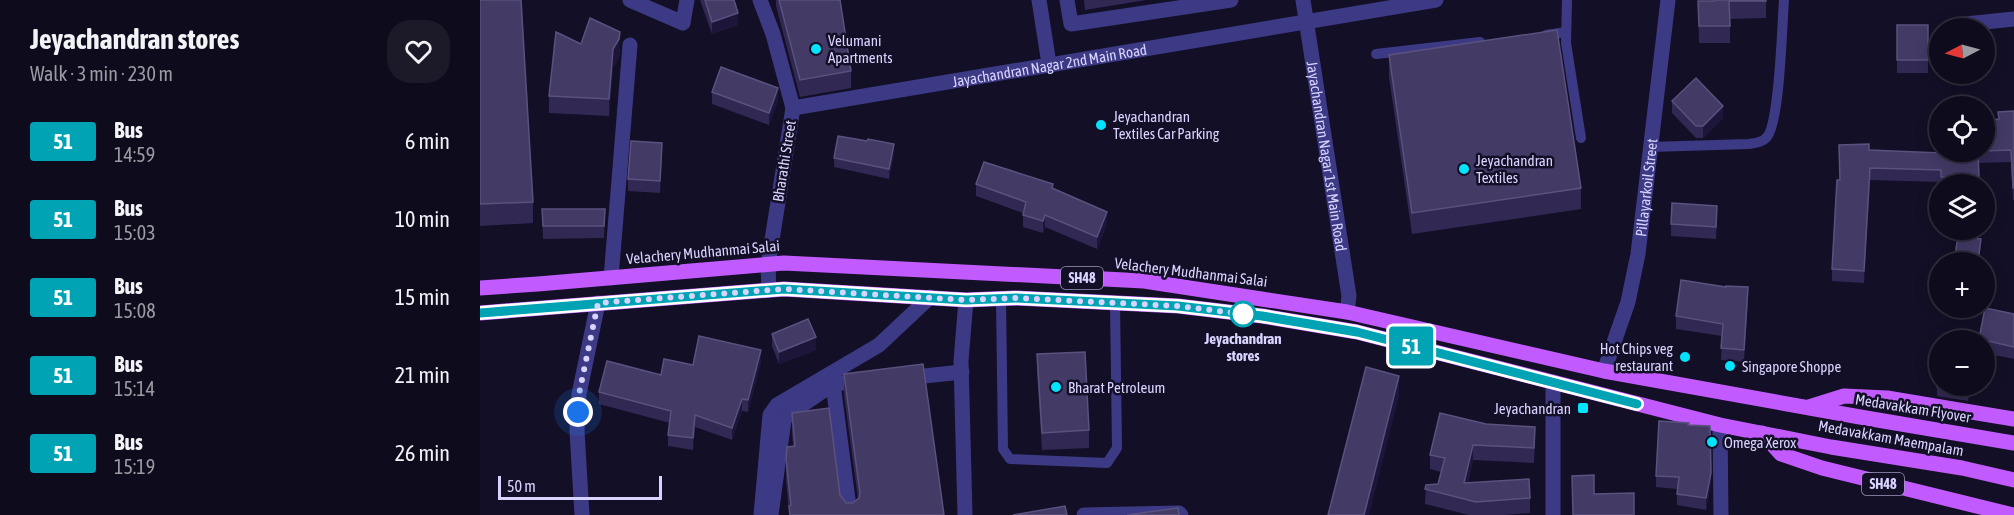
<!DOCTYPE html>
<html lang="en">
<head>
<meta charset="utf-8">
<style>
	body { margin:0; font-family:"Asap Condensed",sans-serif; background:#1c1929; color:#f1f3f6; height:100vh; display:flex; flex-direction:column; font-size:22px; white-space:nowrap }
	* { box-sizing:border-box; margin:0 }
	p { font-size:20px; color:#9b9ba3 }
	.icon { flex:none; width:33px; height:33px; fill:none; stroke:currentColor; stroke-width:2; stroke-linecap:round; stroke-linejoin:round }
	.map { position:relative; flex:1; overflow:hidden }
	.sheet { display:flex; flex-direction:column; background:#0e0b1c; width:480px }
	.sheet>* { flex:none }
	.badge { padding:0 12px; border-radius:4px; font-size:21px; line-height:39px }
	.needle { width:39px; rotate:264deg }
	.controls { position:absolute; left:1449px; top:18px; display:grid; gap:12px }
	.controls a { display:grid; place-items:center; width:66px; height:66px; border-radius:50%; background:#0e0b1c; box-shadow:0 3px 15px #0003,0 0 0 2px #2e2b3b; font-size:30px }
	.scale { position:absolute; left:18px; bottom:15px; width:164px; box-sizing:border-box; padding-left:6px; border:3px solid #d9d4ff; border-top:0; font-size:16px; line-height:21px; white-space:nowrap; color:#d9d4ff; -webkit-text-stroke:4px #130f26; paint-order:stroke }
	.you { position:absolute; width:30px; height:30px; margin:-15px; border:4px solid #fff; border-radius:50%; background:#1a73e8; box-shadow:0 0 0 9px #1a73e833 }
	.map>.badge { position:absolute; translate:-50% -50%; box-shadow:0 0 0 3px #fff }
	.round { display:grid; place-items:center; flex:none; width:63px; height:63px; border-radius:24px; background:#1c1929 }
	.head { display:flex; align-items:center; justify-content:space-between; height:102px; padding:0 30px }
	h1 { font-size:28px; font-weight:700; line-height:45px }
	ul { padding:0; list-style:none }
	li { display:flex; align-items:center; gap:18px; height:78px; padding:0 30px }
	li div { flex:1 }
	li b { display:block; font-size:22px }
	li em { font-style:normal }
	li .badge { min-width:66px; font-weight:700; text-align:center }
	main { display:flex; flex:1; min-height:0 }
	.map>svg:first-child { display:block }
	.lines { fill:none; stroke-linecap:round; stroke-linejoin:round }
	.service { stroke:#3d3a85; stroke-width:10 }
	.minor { stroke:#3d3a85; stroke-width:15 }
	.tertiary { stroke:#3d3a85; stroke-width:15 }
	.primary { stroke:#c25bff; stroke-width:15 }
	.wall { fill:#312854 }
	.shaded-wall { fill:#1d163a }
	.building { fill:#433a66; stroke:#5a527e; stroke-width:1.5 }
	.line-casing { stroke:#fff; stroke-width:14 }
	.line { stroke:#00a3b4; stroke-width:9 }
	.walk { stroke:#d9d4ff; stroke-width:6; stroke-dasharray:0 10.8 }
	.poi-dot { fill:#00e5ff; stroke:#130f26; stroke-width:2 }
	.stop-dot { fill:#fff; stroke:#00a3b4; stroke-width:3 }
	.labels { text-anchor:middle; dominant-baseline:central; stroke-width:5; stroke-linejoin:round; paint-order:stroke }
	.shield { fill:#130f26; stroke:#9e99be; stroke-width:1.5 }
	.shield-label { font-size:14px; font-weight:bold; fill:#d9d4ff }
	.poi-label { font-size:15px; fill:#d9d4ff; stroke:#130f26; text-anchor:start }
	.street-label { font-size:15px; fill:#d9d4ff; stroke:#130f26 }
	.stop-label { font-size:15px; font-weight:bold; fill:#d9d4ff; stroke:#130f26 }
</style>
</head>
<body>
<main>
<section class="sheet">
<div class="head"><div><h1>Jeyachandran stores</h1><p>Walk · 3 min · 230 m</p></div><a class="round"><svg class="icon" aria-label="heart" viewBox="0 0 24 24"><path d="M12 20l-8-8c-3-5 5-10 8-4 3-6 11-1 8 4z"/></svg></a></div>
<ul>
<li><span class="badge" style="background:#00a3b4;color:#fff">51</span><div><b>Bus</b><p>14:59</p></div><em>6 min</em></li>
<li><span class="badge" style="background:#00a3b4;color:#fff">51</span><div><b>Bus</b><p>15:03</p></div><em>10 min</em></li>
<li><span class="badge" style="background:#00a3b4;color:#fff">51</span><div><b>Bus</b><p>15:08</p></div><em>15 min</em></li>
<li><span class="badge" style="background:#00a3b4;color:#fff">51</span><div><b>Bus</b><p>15:14</p></div><em>21 min</em></li>
<li><span class="badge" style="background:#00a3b4;color:#fff">51</span><div><b>Bus</b><p>15:19</p></div><em>26 min</em></li>
</ul>
</section>
<div class="map">
<svg width="1534" height="515" viewBox="0 0 1534 515">
	<rect width="100%" height="100%" fill="#130f26"/>
	<g class="lines">
		<g class="service">
			<path d="M1087,0L1086,43L1101,138"/>
			<path d="M1066,35L1086,32"/>
			<path d="M896,54L1000,42"/>
			<path d="M1170,147L1269,144C1275,143 1281,143 1286,138C1300,126 1302,23 1304,0"/>
			<path d="M521,298L523,449L530,459L627,463L637,448L635,303"/>
		</g>
		<g class="minor">
			<path d="M150,0L203,23L207,0"/>
			<path d="M280,0L293,34L313,108L288,265L289,290"/>
			<path d="M559,0L569,64"/>
			<path d="M587,0L591,24L751,0"/>
			<path id="s1" d="M823,0L869,296L867,312"/>
			<path d="M1476,25L1534,19"/>
			<path id="s2" d="M313,108L956,0"/>
			<path d="M131,278L150,45"/>
			<path d="M425,378L482,372"/>
			<path d="M1240,425L1241,515"/>
			<path d="M102,515L97,431L99,394L118,303"/>
			<path d="M281,515L290,415L297,405L399,345L450,297"/>
			<path d="M291,515L304,420L309,414L353,384"/>
			<path d="M370,515L353,384L383,381"/>
			<path d="M485,515L481,361L486,300"/>
			<path d="M604,515L699,513L701,515"/>
			<path d="M1073,515V382"/>
		</g>
		<path class="tertiary" id="s3" d="M1124,371L1148,302L1158,254L1188,0"/>
		<g class="primary">
			<path d="M0,288L58,284L304,263L664,281L867,312L1124,371L1380,417L1534,443"/>
			<path d="M0,313L304,289L486,300L535,298L698,306L782,316L877,332L1240,425L1351,447L1482,468L1534,480"/>
			<path d="M1329,407L1364,396L1407,398L1534,419"/>
			<path d="M1282,433L1301,454L1342,468L1533,515"/>
		</g>
	</g>
	<g class="wall">
		<path d="M0,0L53,202V223L0,226Z"/>
		<path d="M220,0H254L258,25L232,34Z"/>
		<path d="M296,0H360L371,71V88L320,97L296,6Z"/>
		<path d="M604,0H666L605,10Z"/>
		<path d="M1286,0V18L1250,19V43H1219L1218,1Z"/>
		<rect x="1417" y="25" width="31" height="48"/>
		<path d="M140,49L139,57L133,67L129,116L69,113V96Z"/>
		<path d="M909,55L1101,188V209L932,234L909,77Z"/>
		<path d="M232,92L298,101L289,125L232,104Z"/>
		<path d="M1192,101L1243,118L1223,138H1216L1192,113Z"/>
		<path d="M1534,111V200H1533L1531,162L1498,163L1499,184H1461V182L1390,180L1384,283L1352,281V269L1360,180L1389,150L1461,153L1518,119Z"/>
		<path d="M387,141L414,154L409,179L354,167V158Z"/>
		<path d="M182,155L180,193L148,191V179Z"/>
		<path d="M496,184L573,189L627,224L617,249L565,227L563,233L543,227V213L496,196Z"/>
		<path d="M62,209H125L124,238L63,239Z"/>
		<path d="M1237,218L1236,239L1191,236V224Z"/>
		<path d="M1268,300L1264,362L1241,360L1242,336L1196,329V316Z"/>
		<path d="M1505,308L1534,314V359L1504,353V340H1499Z"/>
		<path d="M292,334L336,350L299,364L292,346Z"/>
		<path d="M557,354L609,430V448L562,450L557,371Z"/>
		<path d="M281,362L268,412L262,411L252,440L215,427L213,450L188,446V435L190,423L119,404V392L213,365Z"/>
		<path d="M364,374L464,515H309L306,480V459L313,446L312,434V413L360,495L366,503H372L378,499L364,395Z"/>
		<path d="M1490,386L1488,401L1457,396V387Z"/>
		<path d="M960,413L1055,442L1054,463L993,460L988,483L1050,498V513L1024,515H989L945,504L946,485L958,484L961,472L950,469V455Z"/>
		<path d="M1208,425L1231,484L1226,510L1197,505V489L1176,487V476Z"/>
	</g>
	<g class="shaded-wall">
		<path d="M258,13V25L232,34V22Z"/>
		<path d="M140,32L139,57L133,67L129,116V99L133,49Z"/>
		<path d="M298,88V101L289,125V113Z"/>
		<path d="M1243,106V118L1223,138V126Z"/>
		<path d="M182,143V155L180,193V181Z"/>
		<path d="M414,144V154L409,179V169Z"/>
		<path d="M1390,168V180L1384,283V271Z"/>
		<path d="M627,212V224L617,249V237Z"/>
		<path d="M565,215V227L563,233V221Z"/>
		<path d="M1268,287V300L1264,362V350Z"/>
		<path d="M336,337V350L299,364V352Z"/>
		<path d="M281,350V362L268,412V400Z"/>
		<path d="M919,376V397L889,515H884Z"/>
		<path d="M262,399V411L252,440V428Z"/>
		<path d="M215,415V427L213,450V438Z"/>
		<path d="M993,445V460L984,498V483Z"/>
		<path d="M1231,473V484L1226,510V498Z"/>
	</g>
	<g class="building">
		<path d="M0,0H41L53,202L0,204Z"/>
		<path d="M225,0H254L258,13L232,22Z"/>
		<path d="M299,0H360L371,71L320,80Z"/>
		<path d="M1234,0H1286V1H1249L1250,26H1219L1218,1H1234Z"/>
		<path d="M110,18L140,32L139,39L133,49L129,99L69,96L76,32L101,44Z"/>
		<rect x="1417" y="25" width="31" height="35"/>
		<path d="M1077,30L1101,188L932,213L909,55Z"/>
		<path d="M241,67L298,88L289,113L232,92Z"/>
		<path d="M1216,78L1243,106L1223,126H1216L1192,101Z"/>
		<path d="M1534,111V188H1533L1531,150L1504,151V120L1519,119L1518,112Z"/>
		<path d="M358,136L387,141L388,139L414,144L409,169L354,158Z"/>
		<path d="M151,141L182,143L180,181L148,179Z"/>
		<path d="M1389,144V150L1461,153V152H1503H1498L1499,177H1491L1490,184H1464V177H1461V170L1390,168L1384,271L1352,269L1357,180H1360L1359,145Z"/>
		<path d="M504,162L573,184L572,188L627,212L617,237L565,215L563,221L543,215L546,202L496,184Z"/>
		<path d="M1192,203L1237,206L1236,227L1191,224Z"/>
		<path d="M62,209H125L124,226H63Z"/>
		<path d="M1478,236L1501,239L1498,262H1474Z"/>
		<path d="M1201,280L1246,287V286L1268,287L1264,350L1241,348L1243,324L1196,316Z"/>
		<path d="M1505,308L1534,314V347L1499,339Z"/>
		<path d="M328,319L336,337L299,352L292,334Z"/>
		<path d="M219,336L281,350L268,400L262,399L252,428L215,415L213,438L188,435L191,411L119,392L127,361L181,375L184,359L213,365Z"/>
		<path d="M605,352L609,430L562,433L557,354Z"/>
		<path d="M443,364L464,515H310L309,506L311,505L306,459L307,447L315,446L312,413L349,408L360,495L366,503H372L379,498L380,493L364,374Z"/>
		<path d="M886,367L919,376L884,515H848Z"/>
		<path d="M1460,370V386H1488V392L1457,387Z"/>
		<path d="M960,413L1006,424L1055,427L1054,448L993,445L984,483L1049,479L1050,498L996,502L945,489L946,485L958,484L965,458L950,455Z"/>
		<path d="M1179,421L1209,423L1208,425L1230,426L1231,473L1226,498L1197,494L1199,477L1176,476Z"/>
		<path d="M1114,475V494L1154,493V515H1093L1092,476Z"/>
		<path d="M585,506L587,515H533Z"/>
		<path d="M698,508L699,515H647Z"/>
	</g>
	<g class="lines">
		<g class="line-casing">
			<path id="line" d="M0,313L304,289L486,300L536,298L698,306L782,316L877,332L1157,404"/>
		</g>
		<use href="#line" class="line"/>
		<path class="walk" d="M98,412L99,394L118,303L304,289L486,300L536,298L698,306L763,314"/>
	</g>
	<g class="poi-dot">
		<circle cx="336" cy="49" r="6"/>
		<circle cx="621" cy="125" r="6"/>
		<circle cx="984" cy="169" r="6"/>
		<circle cx="1205" cy="357" r="6"/>
		<circle cx="1250" cy="366" r="6"/>
		<circle cx="576" cy="387" r="6"/>
		<rect x="1097" y="402" width="12" height="12" rx="3"/>
		<circle cx="1232" cy="442" r="6"/>
	</g>
	<circle class="stop-dot" cx="763" cy="314" r="12"/>
	<g class="labels">
		<g class="shield">
			<rect x="581" y="267" width="42" height="22" rx="4.5"/>
			<rect x="1382" y="473" width="42" height="22" rx="4.5"/>
		</g>
		<g class="shield-label">
			<text x="602" y="278">SH48</text>
			<text x="1403" y="484">SH48</text>
		</g>
		<g class="poi-label">
			<text x="348" y="40">Velumani<tspan x="348" dy="17">Apartments</tspan></text>
			<text x="633" y="116">Jeyachandran<tspan x="633" dy="17">Textiles Car Parking</tspan></text>
			<text x="996" y="160">Jeyachandran<tspan x="996" dy="17">Textiles</tspan></text>
			<text x="1193" y="348" text-anchor="end">Hot Chips veg<tspan x="1193" dy="17">restaurant</tspan></text>
			<text x="1262" y="366">Singapore Shoppe</text>
			<text x="588" y="387">Bharat Petroleum</text>
			<text x="1091" y="408" text-anchor="end">Jeyachandran</text>
			<text x="1244" y="442">Omega Xerox</text>
		</g>
		<g class="street-label">
			<text stroke="none"><textPath href="#s2" startOffset="260">Jayachandran Nagar 2nd Main Road</textPath></text>
			<text stroke="none"><textPath href="#s1" startOffset="158">Jayachandran Nagar 1st Main Road</textPath></text>
			<text transform="translate(304 161) rotate(-81)">Bharathi Street</text>
			<text stroke="none"><textPath href="#s3" startOffset="189">Pillayarkoil Street</textPath></text>
			<text transform="translate(223 252) rotate(-5)">Velachery Mudhanmai Salai</text>
			<text transform="translate(711 272) rotate(7)">Velachery Mudhanmai Salai</text>
			<text transform="translate(1433 408) rotate(9)">Medavakkam Flyover</text>
			<text transform="translate(1411 438) rotate(10)">Medavakkam Maempalam</text>
		</g>
		<g class="stop-label">
			<text x="763" y="338">Jeyachandran<tspan x="763" dy="17">stores</tspan></text>
		</g>
	</g>
</svg>
<div class="controls">
<a><svg class="needle" viewBox="-14 -14 28 28"><path d="M0-13l5 13h-10z" fill="#e53935"/><path d="M0 13l5-13h-10z" fill="#9b9ba3"/></svg></a>
<a><svg class="icon" aria-label="locate" viewBox="0 0 24 24"><circle cx="12" cy="12" r="6"/><path d="M12 2v4M12 18v4M2 12h4M18 12h4"/></svg></a>
<a><svg class="icon" aria-label="layers" viewBox="0 0 24 24"><path d="M12 4l9 5-9 5-9-5zM3 14l9 5 9-5"/></svg></a>
<a>+</a>
<a>−</a>
</div>
<div class="scale">50 m</div>
<div class="you" style="left:98px;top:412px"></div>
<b class="badge" style="left:931px;top:346px;background:#00a3b4;color:#fff">51</b>
</div>
</main>
</body>
</html>
